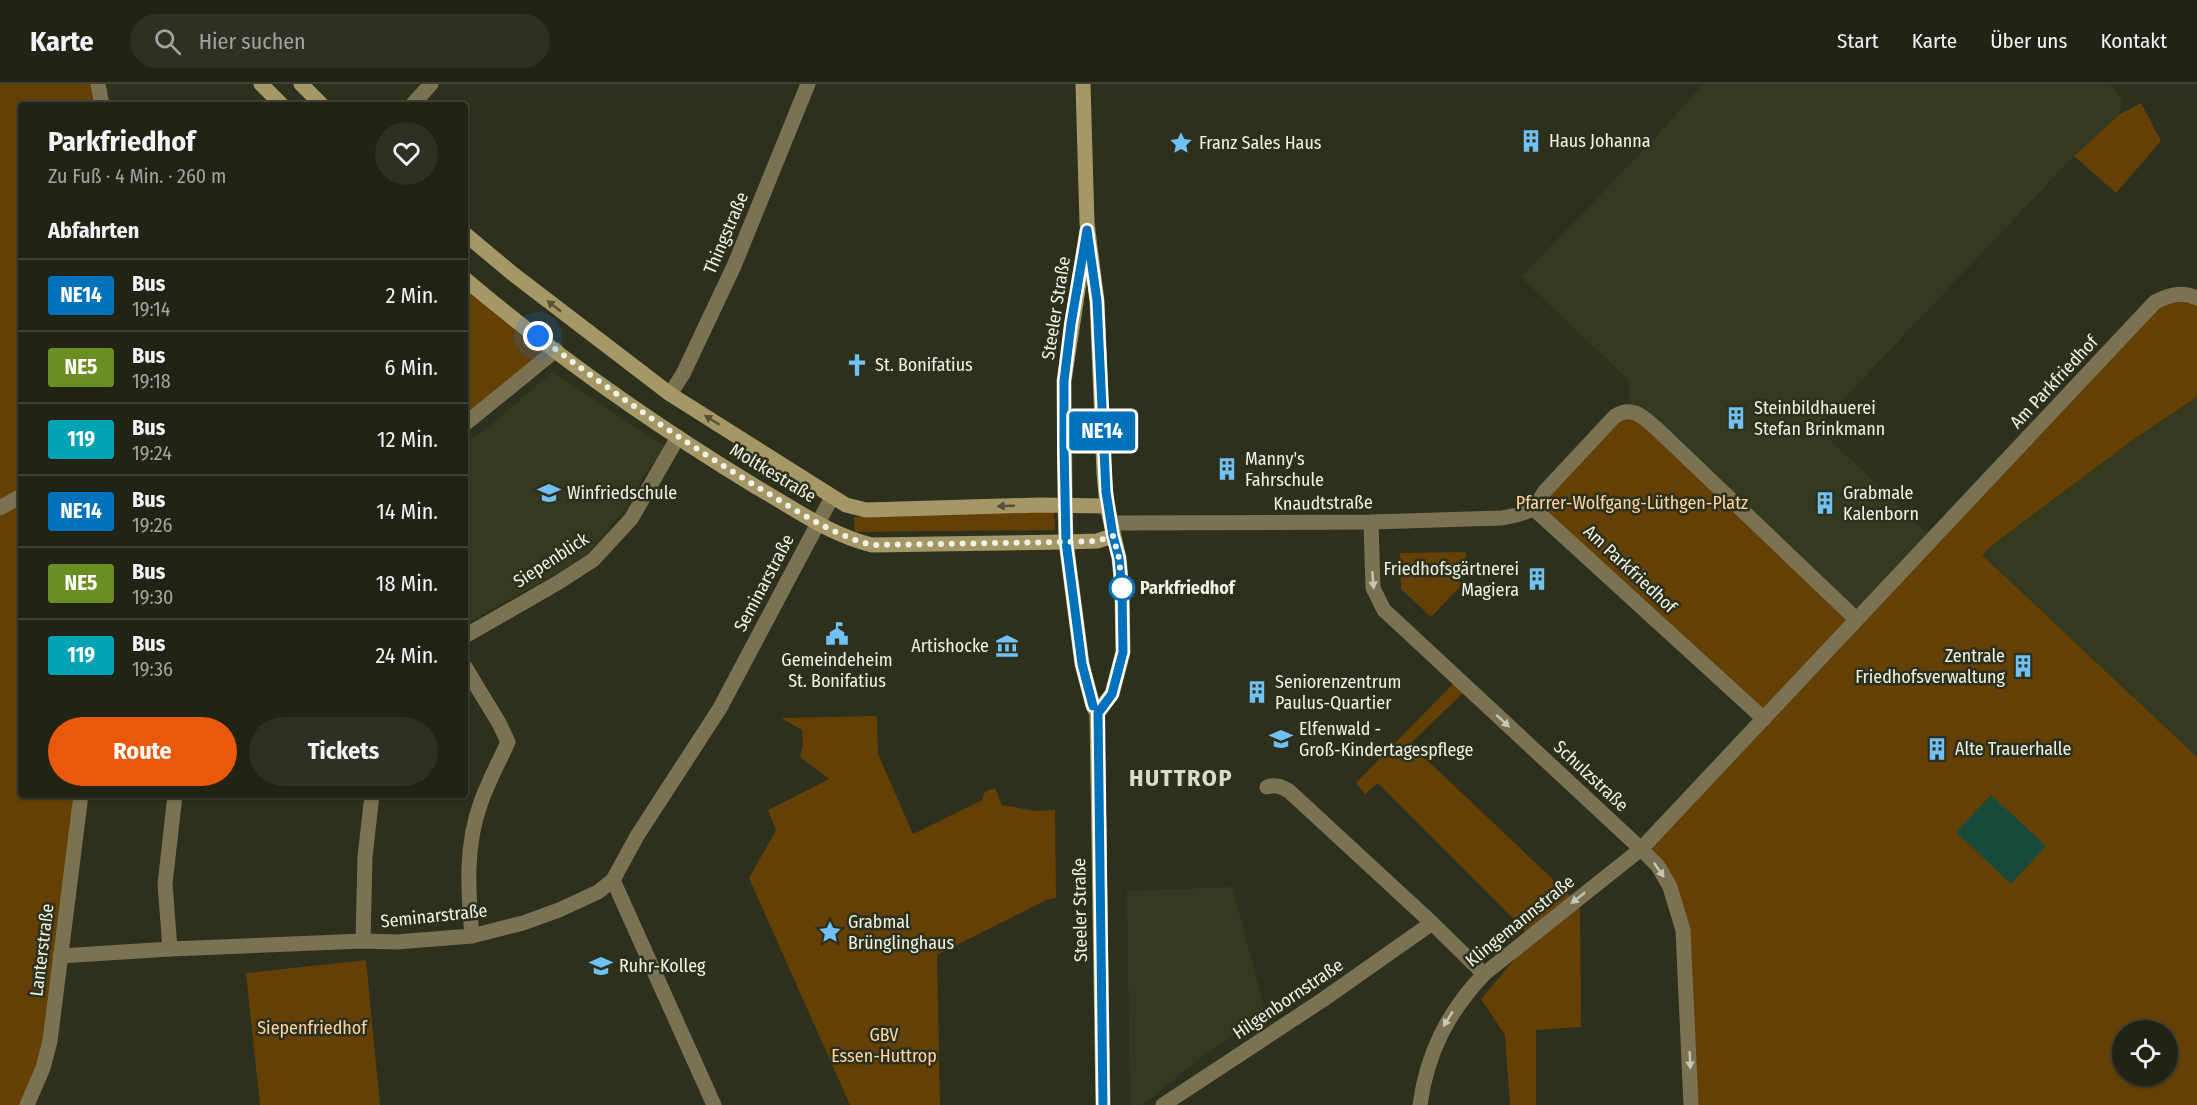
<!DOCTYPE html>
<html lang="de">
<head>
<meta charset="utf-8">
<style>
	body { margin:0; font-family:"Fira Sans Condensed",sans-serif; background:#2d3022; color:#f1f3f6; height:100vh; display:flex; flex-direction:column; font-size:22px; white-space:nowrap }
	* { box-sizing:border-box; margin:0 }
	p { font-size:20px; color:#a2a4a0 }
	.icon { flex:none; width:33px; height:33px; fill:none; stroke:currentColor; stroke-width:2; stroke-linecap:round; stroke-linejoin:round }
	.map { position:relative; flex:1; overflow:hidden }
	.details { position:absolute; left:18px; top:18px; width:450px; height:696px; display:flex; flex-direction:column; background:#212415; border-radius:6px; box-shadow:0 2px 4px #0004,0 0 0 2px #3e4134 }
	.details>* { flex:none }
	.badge { padding:0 12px; border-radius:4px; font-size:21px; line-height:39px }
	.fabs { position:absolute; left:2112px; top:936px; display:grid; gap:12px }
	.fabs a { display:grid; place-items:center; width:66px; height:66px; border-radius:50%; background:#212415; box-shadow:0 2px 4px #0004,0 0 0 2px #3e4134; font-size:30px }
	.you { position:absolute; width:30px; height:30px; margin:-15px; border:4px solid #fff; border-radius:50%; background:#1a73e8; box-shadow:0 0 0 9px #1a73e833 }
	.map>.badge { position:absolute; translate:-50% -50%; box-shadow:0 0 0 3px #fff }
	h2 { padding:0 30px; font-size:22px; line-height:54px }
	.round { display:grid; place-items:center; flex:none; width:63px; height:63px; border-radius:32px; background:#2d3022 }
	.summary { display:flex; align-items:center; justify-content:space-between; height:102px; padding:0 30px }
	h1 { font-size:28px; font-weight:700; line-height:45px }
	.action { display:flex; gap:12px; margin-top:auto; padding:12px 30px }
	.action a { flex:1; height:69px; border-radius:36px; background:#ea580c; color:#fff; font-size:24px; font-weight:700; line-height:69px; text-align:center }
	.action a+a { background:#2d3022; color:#f1f3f6 }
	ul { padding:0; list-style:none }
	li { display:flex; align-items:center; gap:18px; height:72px; padding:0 30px; border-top:2px solid #3e4134 }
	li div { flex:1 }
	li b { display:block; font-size:22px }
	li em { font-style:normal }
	li .badge { min-width:66px; font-weight:700; text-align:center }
	header { display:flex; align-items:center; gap:36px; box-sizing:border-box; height:84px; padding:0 30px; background:#212415; border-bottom:2px solid #3e4134 }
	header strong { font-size:28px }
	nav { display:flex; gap:33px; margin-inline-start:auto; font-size:21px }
	.search { width:420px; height:54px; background:#2d3022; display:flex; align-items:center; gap:15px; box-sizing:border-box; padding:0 21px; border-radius:33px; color:#a2a4a0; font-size:22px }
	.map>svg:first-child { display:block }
	.built { fill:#343a1f }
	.green { fill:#644005; fill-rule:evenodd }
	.water { fill:#184a39 }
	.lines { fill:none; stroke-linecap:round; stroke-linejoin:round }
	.street { stroke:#7a7253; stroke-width:15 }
	.secondary { stroke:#a59866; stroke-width:15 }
	.oneway { fill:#565436 }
	.oneway2 { fill:#c6c6b3 }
	.line-casing { stroke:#fff; stroke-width:14 }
	.line { stroke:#0072bc; stroke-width:9 }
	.walk { stroke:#eff3e6; stroke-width:6; stroke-dasharray:0 10.8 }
	.stop-dot { fill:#fff; stroke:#0072bc; stroke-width:3 }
	.labels { text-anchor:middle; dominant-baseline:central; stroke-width:5; stroke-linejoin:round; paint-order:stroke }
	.poi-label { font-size:18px; fill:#eff3e6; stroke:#2c301c; text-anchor:start }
	.street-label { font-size:18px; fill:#eff3e6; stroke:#2c301c }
	.park-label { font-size:18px; fill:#fed5a3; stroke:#2c301c }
	.stop-label { font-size:18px; font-weight:bold; fill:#eff3e6; stroke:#2c301c; text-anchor:start }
	.district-label { font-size:24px; font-weight:bold; letter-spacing:1.5px; fill:#d7dec5; stroke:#2c301c }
</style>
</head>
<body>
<header>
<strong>Karte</strong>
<div class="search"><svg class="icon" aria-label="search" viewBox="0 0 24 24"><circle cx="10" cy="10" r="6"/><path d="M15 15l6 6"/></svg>Hier suchen</div>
<nav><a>Start</a><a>Karte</a><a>Über uns</a><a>Kontakt</a></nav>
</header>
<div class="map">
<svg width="2197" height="1021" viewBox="0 0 2197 1021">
	<rect width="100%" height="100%" fill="#2c301c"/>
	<g class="built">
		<path d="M1703,0H2110L2121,13L2120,30L2074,72L1817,343L1931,452L1856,533L1631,322L1628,296L1521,193L1654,55Z"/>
		<path d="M552,288L666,363L645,390L622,428L589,469L556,490L465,540V359L484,347Z"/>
		<path d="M2197,313V673L1982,471L1995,459L2133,356Z"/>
		<path d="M1232,803L1266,929L1205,970L1143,1021H1130L1127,807Z"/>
	</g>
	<g class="green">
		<path d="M0,0H97L101,21H21V711H80L55,914L26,1021H0Z"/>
		<path d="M2141,19L2161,57L2116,109L2074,72L2120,30Z"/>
		<path d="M465,195L551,264L465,331Z"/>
		<path d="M2168,213L2197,217V313L2133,356L1995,459L1982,471L2197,673V1021H1693L1685,845L1643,764ZM2122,946H2168V992H2122Z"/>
		<path d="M1635,329L1855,535L1764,634L1535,424L1618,332Z"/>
		<path d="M1041,426L1054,428L1055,446L855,448L854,433Z"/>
		<path d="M1466,468L1467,486L1459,487L1460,503L1431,533L1401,505L1400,469Z"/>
		<path d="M1454,599L1464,608L1410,660L1580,821L1581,943L1536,946V1021H1510L1505,951L1481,915L1524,864V845L1378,699L1365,710L1356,699Z"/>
		<path d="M877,632L878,670L913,750L982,716L985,708L995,704L1002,721L1036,727L1055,726L1056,814L1046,816L937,871L940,1021H850L749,794L776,746L768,726L829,695L800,673L803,660L802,646L781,634Z"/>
		<path d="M366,876L380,1021H260L246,889Z"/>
	</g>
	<path class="water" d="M1991,711L2046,762L2011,800L1956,748Z"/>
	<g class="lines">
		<g class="street">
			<path d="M98,0L102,21"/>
			<path d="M412,21L431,0"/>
			<path d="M670,310L683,290L734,182L808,0"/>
			<path d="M465,340L556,266"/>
			<path d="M0,424L21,412"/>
			<path d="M1534,425L1545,407L1615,332C1632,321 1643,333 1656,344L1856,535"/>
			<path d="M1534,425L1764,635"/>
			<path d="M1371,438L1373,504L1384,526L1641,765L1658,782L1670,803L1683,846L1691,1021"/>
			<path d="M1111,439L1371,438L1502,434L1517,431L1534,425"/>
			<path d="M465,552L559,498L593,476L631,435L678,353"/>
			<path d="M465,583L499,639L508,658C499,678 488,698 481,718C465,761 468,806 472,852"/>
			<path d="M1267,703C1276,700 1282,703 1289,707L1432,839L1484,890"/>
			<path d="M613,796L714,1021"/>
			<path d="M363,857L365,773L372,711"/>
			<path d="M170,865L165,800L175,711"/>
			<path d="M60,872L170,865L363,857L396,858L472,852L523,839L559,826L598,808L613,796L637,752L720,624L832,413"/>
			<path d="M27,1021L43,984L50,957L81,711"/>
			<path d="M1163,1021L1324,915L1432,839"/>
			<path d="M1420,1021C1427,969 1448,928 1484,890L1641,765L2155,218C2169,211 2182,207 2197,214"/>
		</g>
		<g class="secondary">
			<path d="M261,0L282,21"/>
			<path d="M301,0L322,21"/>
			<path d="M1083,0L1087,139L1097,217L1104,389L1107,422L1119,474L1122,506L1123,568L1112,610L1097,629"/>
			<path d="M1087,146L1064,297L1065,421L1066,458L1082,580L1093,622L1097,629L1103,1021"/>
			<path d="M465,150L513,190L670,310L846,421L866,426L1039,421L1107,422"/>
			<path d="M465,195C556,272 656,342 758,404C795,425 830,451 872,461L1066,458L1097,457L1113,452"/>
		</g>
	</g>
	<defs><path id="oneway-solid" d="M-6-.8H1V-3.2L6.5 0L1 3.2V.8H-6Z" transform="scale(1.5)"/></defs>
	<g class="oneway">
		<use href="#oneway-solid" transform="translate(554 222) rotate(-142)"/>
		<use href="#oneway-solid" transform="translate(712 336) rotate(-148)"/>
		<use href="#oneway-solid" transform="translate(1006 422) rotate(178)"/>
	</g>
	<g class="oneway2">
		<use href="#oneway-solid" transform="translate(1373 496) rotate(85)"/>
		<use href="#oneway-solid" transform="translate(1503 637) rotate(43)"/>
		<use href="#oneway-solid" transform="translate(1659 786) rotate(55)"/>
		<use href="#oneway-solid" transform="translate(1578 814) rotate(142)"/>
		<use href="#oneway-solid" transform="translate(1448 935) rotate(122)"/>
		<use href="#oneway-solid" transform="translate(1690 976) rotate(88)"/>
	</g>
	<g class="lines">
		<g class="line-casing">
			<path id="line" d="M1093,622L1082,580L1066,458L1064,363V297L1071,240L1087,146L1097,217L1106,408L1113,452L1119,474L1122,506L1123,568L1112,610L1098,629L1103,1021"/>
		</g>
		<use href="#line" class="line"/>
		<path class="walk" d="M538,252C612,308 687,361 766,408C800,429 833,451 872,461L1066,458L1097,457L1113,452L1119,474L1122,506V504"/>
	</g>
	<defs>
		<g id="building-bare" transform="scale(1.8)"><path d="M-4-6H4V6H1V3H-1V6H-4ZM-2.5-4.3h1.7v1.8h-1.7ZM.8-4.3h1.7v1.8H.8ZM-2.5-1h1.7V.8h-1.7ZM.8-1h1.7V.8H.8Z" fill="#72c1f5" stroke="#2c301c" stroke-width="2.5" paint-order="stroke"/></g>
		<g id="sight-bare" transform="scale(1.8)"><path d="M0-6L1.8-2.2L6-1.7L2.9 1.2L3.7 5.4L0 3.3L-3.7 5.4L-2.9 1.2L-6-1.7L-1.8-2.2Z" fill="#72c1f5" stroke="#2c301c" stroke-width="2.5" paint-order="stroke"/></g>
		<g id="church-bare" transform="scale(1.8)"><path d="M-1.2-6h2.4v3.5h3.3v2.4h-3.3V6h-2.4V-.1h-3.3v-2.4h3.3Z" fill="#72c1f5" stroke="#2c301c" stroke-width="2.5" paint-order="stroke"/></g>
		<g id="school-bare" transform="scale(1.8)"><path d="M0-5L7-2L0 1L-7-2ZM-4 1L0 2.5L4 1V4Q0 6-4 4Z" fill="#72c1f5" stroke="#2c301c" stroke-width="2.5" paint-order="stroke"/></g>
		<g id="civic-bare" transform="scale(1.8)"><path d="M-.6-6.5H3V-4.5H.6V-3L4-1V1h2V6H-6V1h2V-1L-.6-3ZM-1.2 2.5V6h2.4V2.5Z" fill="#72c1f5" stroke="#2c301c" stroke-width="2.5" paint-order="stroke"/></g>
		<g id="museum-bare" transform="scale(1.8)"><path d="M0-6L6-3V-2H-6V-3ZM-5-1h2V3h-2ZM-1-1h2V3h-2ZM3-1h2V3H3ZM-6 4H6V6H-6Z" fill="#72c1f5" stroke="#2c301c" stroke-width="2.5" paint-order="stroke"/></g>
	</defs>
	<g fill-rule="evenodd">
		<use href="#building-bare" x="1531" y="57"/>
		<use href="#sight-bare" x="1181" y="59"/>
		<use href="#church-bare" x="857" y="281"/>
		<use href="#building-bare" x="1736" y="334"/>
		<use href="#building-bare" x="1227" y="385"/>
		<use href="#school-bare" x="549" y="409"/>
		<use href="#building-bare" x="1825" y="419"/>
		<use href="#building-bare" x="1537" y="495"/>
		<use href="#civic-bare" x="837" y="550"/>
		<use href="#museum-bare" x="1007" y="562"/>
		<use href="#building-bare" x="2023" y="582"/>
		<use href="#building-bare" x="1257" y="608"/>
		<use href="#school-bare" x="1281" y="655"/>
		<use href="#building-bare" x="1937" y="665"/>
		<use href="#sight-bare" x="830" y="848"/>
		<use href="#school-bare" x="601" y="882"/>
	</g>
	<circle class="stop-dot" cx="1122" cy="504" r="12"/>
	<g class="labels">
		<g class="poi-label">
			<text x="1549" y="57">Haus Johanna</text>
			<text x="1199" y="59">Franz Sales Haus</text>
			<text x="875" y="281">St. Bonifatius</text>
			<text x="1754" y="324">Steinbildhauerei<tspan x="1754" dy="21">Stefan Brinkmann</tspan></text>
			<text x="1245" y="375">Manny's<tspan x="1245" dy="21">Fahrschule</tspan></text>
			<text x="567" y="409">Winfriedschule</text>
			<text x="1843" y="409">Grabmale<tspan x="1843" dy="21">Kalenborn</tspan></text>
			<text x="1519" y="485" text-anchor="end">Friedhofsgärtnerei<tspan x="1519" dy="21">Magiera</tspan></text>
			<text x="989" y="562" text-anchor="end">Artishocke</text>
			<text x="2005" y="572" text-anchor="end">Zentrale<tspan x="2005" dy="21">Friedhofsverwaltung</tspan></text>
			<text x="837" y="576" text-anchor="middle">Gemeindeheim<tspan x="837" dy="21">St. Bonifatius</tspan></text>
			<text x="1275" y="598">Seniorenzentrum<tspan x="1275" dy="21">Paulus-Quartier</tspan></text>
			<text x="1299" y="645">Elfenwald -<tspan x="1299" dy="21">Groß-Kindertagespflege</tspan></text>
			<text x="1955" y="665">Alte Trauerhalle</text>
			<text x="848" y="838">Grabmal<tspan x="848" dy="21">Brünglinghaus</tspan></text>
			<text x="619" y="882">Ruhr-Kolleg</text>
		</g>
		<g class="street-label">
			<text transform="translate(726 149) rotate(-67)">Thingstraße</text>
			<text transform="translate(1056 224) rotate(-81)">Steeler Straße</text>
			<text transform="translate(2054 298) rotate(-47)">Am Parkfriedhof</text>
			<text transform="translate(773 389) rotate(31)">Moltkestraße</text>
			<text transform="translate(1323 419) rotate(-1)">Knaudtstraße</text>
			<text transform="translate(551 476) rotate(-33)">Siepenblick</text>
			<text transform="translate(1630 485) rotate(43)">Am Parkfriedhof</text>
			<text transform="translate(764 499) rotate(-62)">Seminarstraße</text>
			<text transform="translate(1591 692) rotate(43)">Schulzstraße</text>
			<text transform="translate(1080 826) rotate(-91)">Steeler Straße</text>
			<text transform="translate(434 832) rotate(-6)">Seminarstraße</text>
			<text transform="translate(1520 837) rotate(-39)">Klingemannstraße</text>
			<text transform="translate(42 866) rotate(-83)">Lanterstraße</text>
			<text transform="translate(1288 915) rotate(-34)">Hilgenbornstraße</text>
		</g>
		<g class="park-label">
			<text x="1632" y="419">Pfarrer-Wolfgang-Lüthgen-Platz</text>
			<text x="312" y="944">Siepenfriedhof</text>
			<text x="884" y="951">GBV<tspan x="884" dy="21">Essen-Huttrop</tspan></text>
		</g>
		<g class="stop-label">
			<text x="1140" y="504">Parkfriedhof</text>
		</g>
		<g class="district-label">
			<text x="1181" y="694">HUTTROP</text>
		</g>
	</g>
</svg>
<div class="fabs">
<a><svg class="icon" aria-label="locate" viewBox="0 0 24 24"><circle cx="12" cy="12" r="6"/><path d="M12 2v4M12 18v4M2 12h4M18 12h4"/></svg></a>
</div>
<div class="you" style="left:538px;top:252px"></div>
<b class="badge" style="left:1102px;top:347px;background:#0072bc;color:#fff">NE14</b>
<section class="details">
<div class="summary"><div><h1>Parkfriedhof</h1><p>Zu Fuß · 4 Min. · 260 m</p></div><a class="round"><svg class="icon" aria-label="heart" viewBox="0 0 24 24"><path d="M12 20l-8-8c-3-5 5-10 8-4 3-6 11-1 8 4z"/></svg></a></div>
<h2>Abfahrten</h2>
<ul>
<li><span class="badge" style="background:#0072bc;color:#fff">NE14</span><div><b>Bus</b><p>19:14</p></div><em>2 Min.</em></li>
<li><span class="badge" style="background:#6b8e23;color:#fff">NE5</span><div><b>Bus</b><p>19:18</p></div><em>6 Min.</em></li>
<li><span class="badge" style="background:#00a3b4;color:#fff">119</span><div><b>Bus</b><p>19:24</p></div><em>12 Min.</em></li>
<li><span class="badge" style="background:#0072bc;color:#fff">NE14</span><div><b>Bus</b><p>19:26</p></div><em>14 Min.</em></li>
<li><span class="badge" style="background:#6b8e23;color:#fff">NE5</span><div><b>Bus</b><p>19:30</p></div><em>18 Min.</em></li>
<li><span class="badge" style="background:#00a3b4;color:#fff">119</span><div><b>Bus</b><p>19:36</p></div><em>24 Min.</em></li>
</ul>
<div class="action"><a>Route</a><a>Tickets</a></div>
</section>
</div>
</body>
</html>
